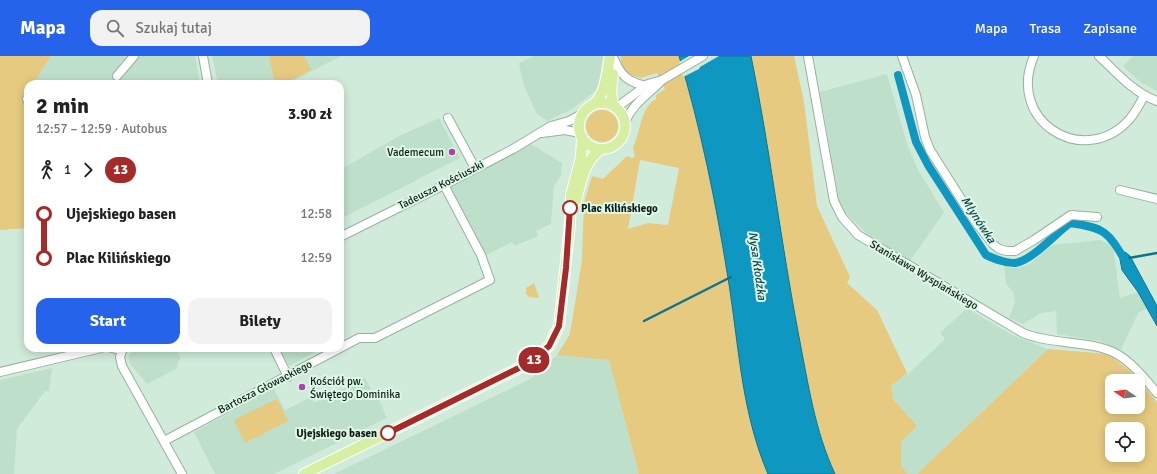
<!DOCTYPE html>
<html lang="pl">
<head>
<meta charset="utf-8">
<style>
	body { margin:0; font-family:Signika,sans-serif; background:#f2f2f2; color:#222; height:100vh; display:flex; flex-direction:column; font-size:15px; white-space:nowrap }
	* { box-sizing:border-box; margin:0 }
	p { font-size:13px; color:#767676 }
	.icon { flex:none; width:22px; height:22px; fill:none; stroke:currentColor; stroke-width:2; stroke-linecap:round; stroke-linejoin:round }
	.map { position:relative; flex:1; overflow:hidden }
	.panel { position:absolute; left:24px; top:24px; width:320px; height:272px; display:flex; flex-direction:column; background:#fff; border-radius:12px; box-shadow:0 2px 10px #0003 }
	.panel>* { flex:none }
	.badge { padding:0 8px; border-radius:13px; font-size:14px; line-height:26px }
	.needle { width:26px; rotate:283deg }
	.tools { position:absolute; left:1105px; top:318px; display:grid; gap:8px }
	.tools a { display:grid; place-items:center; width:40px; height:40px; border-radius:8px; background:#fff; box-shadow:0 2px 10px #0003; font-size:20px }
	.map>.badge { position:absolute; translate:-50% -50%; box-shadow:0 0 0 2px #fff }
	.legs { display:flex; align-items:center; gap:6px; height:44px; padding:0 12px; font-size:13px }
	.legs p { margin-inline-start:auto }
	.overview { display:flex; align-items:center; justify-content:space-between; height:68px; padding:0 12px }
	h1 { font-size:22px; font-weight:700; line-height:30px }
	.action { display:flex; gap:8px; margin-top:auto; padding:8px 12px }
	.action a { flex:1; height:46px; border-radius:12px; background:#2563eb; color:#fff; font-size:16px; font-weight:700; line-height:46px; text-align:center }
	.action a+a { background:#f2f2f2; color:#222 }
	ul { padding:0 12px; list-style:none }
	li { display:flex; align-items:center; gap:14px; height:44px; font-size:15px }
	li i { display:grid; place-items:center; width:6px; height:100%; margin:0 5px; background:currentColor }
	li i::after { content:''; width:10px; height:10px; margin:-5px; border:3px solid; border-radius:50%; background:#fff }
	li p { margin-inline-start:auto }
	li:first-child i { background:linear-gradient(#0000 50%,currentColor 0) }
	li:last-child i { background:linear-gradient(currentColor 50%,#0000 0) }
	header { display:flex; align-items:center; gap:24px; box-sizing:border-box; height:56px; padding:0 20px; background:#2563eb; color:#fff }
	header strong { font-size:19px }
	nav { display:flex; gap:22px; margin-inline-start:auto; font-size:14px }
	.search { width:280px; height:36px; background:#f2f2f2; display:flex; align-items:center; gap:10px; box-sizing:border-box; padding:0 14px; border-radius:12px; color:#767676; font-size:15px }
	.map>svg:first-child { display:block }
	.built { fill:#bee0cb }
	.green { fill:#e5ca7f; fill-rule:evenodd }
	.water { fill:#0e98c1; stroke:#0f738e }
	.pier { fill:#d0ebda }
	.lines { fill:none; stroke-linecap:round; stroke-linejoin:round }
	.stream { stroke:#0f738e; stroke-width:2.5 }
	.canal { stroke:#0e98c1; stroke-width:8 }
	.minor-casing { stroke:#98b1a2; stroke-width:10 }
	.major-casing { stroke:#fff; stroke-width:12 }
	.minor { stroke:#fff; stroke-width:8 }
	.major { stroke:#d7efa3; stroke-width:10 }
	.line-1-casing { stroke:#fff; stroke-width:9 }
	.line-1 { stroke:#a52a2a; stroke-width:6 }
	.poi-dot { fill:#aa44a8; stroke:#ddf8e7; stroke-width:1.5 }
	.stop-1-dot { fill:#fff; stroke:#a52a2a; stroke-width:2 }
	.labels { text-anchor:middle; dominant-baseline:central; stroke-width:4; stroke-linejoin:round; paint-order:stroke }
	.poi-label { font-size:11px; fill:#121c16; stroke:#ddf8e7; text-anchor:end }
	.street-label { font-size:11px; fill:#121c16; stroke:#ddf8e7 }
	.stop-label { font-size:11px; font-weight:bold; fill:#121c16; stroke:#ddf8e7; text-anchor:start }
	.water-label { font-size:12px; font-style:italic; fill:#114254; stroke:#ddf8e7 }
</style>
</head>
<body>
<header>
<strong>Mapa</strong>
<div class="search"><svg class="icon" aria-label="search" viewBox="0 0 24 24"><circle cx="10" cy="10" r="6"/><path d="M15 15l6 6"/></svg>Szukaj tutaj</div>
<nav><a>Mapa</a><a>Trasa</a><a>Zapisane</a></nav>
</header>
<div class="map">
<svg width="1157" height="418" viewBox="0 0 1157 418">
	<rect width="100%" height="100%" fill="#d0ebda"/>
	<g class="built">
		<path d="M51,0H195L200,28H33Z"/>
		<path d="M212,0H341L287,28H218Z"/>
		<path d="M534,0H603L598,33L572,53L547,65L536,57L523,27L519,7Z"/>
		<path d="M1133,0H1157V35L1140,26L1123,10Z"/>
		<path d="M887,18L907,88L918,114L944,156L910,205L870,181L844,155L839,144L820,36Z"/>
		<path d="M439,62L460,102L340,163V114L399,80Z"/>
		<path d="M531,88L562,107L561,120L554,130L551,168L536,175L538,180L515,190L512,186L479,203L446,138L452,129Z"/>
		<path d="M1100,184L1113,190L1120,242L1138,236L1147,252L1138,257L1121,294L1099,285L1057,278L1056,255L1041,257L1023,268L1009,262L1015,246L1013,236L1006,228L1004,210L1015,212L1028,209L1052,189Z"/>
		<path d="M967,252L1012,279L1048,293L917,418H908L901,410V386L917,370L893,343L891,330L907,317L908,318L945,283L940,277Z"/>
		<path d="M135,292H176L181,303L179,304L176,313L147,328L131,309L128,301Z"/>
		<path d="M280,292H323L289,310Z"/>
		<path d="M557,299L609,303L639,418H334L532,322Z"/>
		<path d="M52,312L49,336L45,335L17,373L14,418H0V324Z"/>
		<path d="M355,320L358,325L365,322L371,333L376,337L387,362L274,418H215L194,376L274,333L285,354L311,341L314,347L329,340L347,331L344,325Z"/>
	</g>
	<g class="green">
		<path d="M0,0H51L33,28H28V36L24,43L28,53V172L0,174Z"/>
		<path d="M269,0H304L311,14L284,28H275Z"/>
		<path d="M621,0H679C701,73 716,147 728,222C739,289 741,355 768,418H639L609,304L557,299L569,280L572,266L582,204L584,147L592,120L603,123L627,100L632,102L635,101L633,91C641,76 640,52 656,43V39L665,33L657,17L641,22L626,18L621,10ZM640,104L679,112L668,169L648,167L628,173Z"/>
		<path d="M751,0H794L804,46L817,150L850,221L847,227L877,254L907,317L891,330L893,343L917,370L901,386V410L908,418H835L830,407C808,343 797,276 787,209C776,139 765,69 751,0Z"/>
		<circle cx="602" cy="70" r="16"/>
		<path d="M534,227L539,242L529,241L526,238V232Z"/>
		<path d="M1048,293L1108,298L1130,315L1157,346V418H917ZM1112,325H1138V351H1112ZM1112,373H1138V399H1112Z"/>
		<path d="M277,343L288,365L245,387L234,364Z"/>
	</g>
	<g class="water">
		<path d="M679,0H751C770,93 781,187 799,281C808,327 815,375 835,418H768C741,355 739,289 728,222C716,147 701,73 679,0Z"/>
		<path d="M1125,196L1130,200L1157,250V270L1138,236L1122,214L1119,198Z"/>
	</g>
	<path class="pier" d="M689,0H719L700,11L699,13L683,21L679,6Z"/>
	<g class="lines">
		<g class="stream">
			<path d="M1129,202L1157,197"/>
			<path d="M644,265L731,221"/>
		</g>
		<path class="canal" d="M898,19L916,86L928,109L986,199C995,203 1004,207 1014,207C1031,206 1056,177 1070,167C1106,172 1108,176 1126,206"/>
		<g class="minor-casing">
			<g id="minor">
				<path d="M203,0L208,28"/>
				<path d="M808,0L834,145L842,161L858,179L1023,277C1052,289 1089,284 1115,297C1132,306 1145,323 1157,337"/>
				<path d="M902,0L916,39L925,81L930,94L975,165L993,188L999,193L1007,195H1015L1034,184L1071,159L1097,161"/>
				<path d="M1034,0C1006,64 1081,112 1127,66C1135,58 1139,49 1144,40"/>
				<path d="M1099,0C1117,17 1134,37 1157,45"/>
				<path d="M614,3C621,20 628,26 646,30"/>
				<path d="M117,20L134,0"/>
				<path d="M27,43L28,45"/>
				<path d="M616,52L648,28L662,24L703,0"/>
				<path d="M448,62L475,112"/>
				<path d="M625,66C633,47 649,38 662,24"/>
				<path d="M542,77L565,74L580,77"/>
				<path d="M1120,134L1157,143"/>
				<path d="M340,181L444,129L513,93L551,70L569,65L582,58"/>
				<path d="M112,292L122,294"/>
				<path d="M123,292L120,301L122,310L182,418"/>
				<path d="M274,292L288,321"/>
				<path d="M0,316L101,292"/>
				<path d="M164,385L359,282H375L490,224L481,199L444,129"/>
			</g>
		</g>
		<g class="major-casing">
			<g id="major">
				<path d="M613,18L611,35L613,49"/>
				<circle cx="602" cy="70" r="23"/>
				<path d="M595,47C606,35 607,16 610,0"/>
				<path d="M576,145C581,126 584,105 601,93"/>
				<path d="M304,418L531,306L549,290L559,270L570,168L571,139L581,101L582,82"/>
			</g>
		</g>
		<use href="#minor" class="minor"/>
		<use href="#major" class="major"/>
	</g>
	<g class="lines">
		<g class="line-1-casing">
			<path id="line-1" d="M388,377L531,306L549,290L559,270L566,212L570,152"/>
		</g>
		<use href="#line-1" class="line-1"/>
	</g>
	<g class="poi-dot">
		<circle cx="452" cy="96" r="4"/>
		<circle cx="302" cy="331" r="4"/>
	</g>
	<g class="stop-1-dot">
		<circle cx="570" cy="152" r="7"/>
		<circle cx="388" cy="377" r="7"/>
	</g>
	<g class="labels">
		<g class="poi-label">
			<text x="444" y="96">Vademecum</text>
			<text x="310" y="325" text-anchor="start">Kościół pw.<tspan x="310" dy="13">Świętego Dominika</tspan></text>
		</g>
		<g class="street-label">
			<text transform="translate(441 129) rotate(-27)">Tadeusza Kościuszki</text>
			<text transform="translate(924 219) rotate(31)">Stanisława Wyspiańskiego</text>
			<text transform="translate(265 331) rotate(-27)">Bartosza Głowackiego</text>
		</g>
		<g class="stop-label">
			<text x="581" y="152">Plac Kilińskiego</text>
			<text x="377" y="377" text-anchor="end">Ujejskiego basen</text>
		</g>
		<g class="water-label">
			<text transform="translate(978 164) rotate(57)">Młynówka</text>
			<text transform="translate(757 210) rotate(82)">Nysa Kłodzka</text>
		</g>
	</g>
</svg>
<div class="tools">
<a><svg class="needle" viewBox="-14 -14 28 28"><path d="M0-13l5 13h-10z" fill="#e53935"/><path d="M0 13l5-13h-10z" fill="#767676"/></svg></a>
<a><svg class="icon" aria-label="locate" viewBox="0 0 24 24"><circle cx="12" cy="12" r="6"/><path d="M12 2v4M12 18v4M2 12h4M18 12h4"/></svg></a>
</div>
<b class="badge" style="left:534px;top:304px;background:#a52a2a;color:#fff">13</b>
<section class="panel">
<div class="overview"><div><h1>2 min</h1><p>12:57 – 12:59 · Autobus</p></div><b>3.90 zł</b></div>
<div class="legs"><svg class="icon" aria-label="walk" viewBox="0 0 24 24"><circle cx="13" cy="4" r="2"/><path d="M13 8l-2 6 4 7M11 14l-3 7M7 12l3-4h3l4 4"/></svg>1<svg class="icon" aria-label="forward" viewBox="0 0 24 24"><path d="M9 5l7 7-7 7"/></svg><b class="badge" style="background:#a52a2a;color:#fff">13</b></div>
<ul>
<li><i style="color:#a52a2a"></i><b>Ujejskiego basen</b><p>12:58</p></li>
<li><i style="color:#a52a2a"></i><b>Plac Kilińskiego</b><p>12:59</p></li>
</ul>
<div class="action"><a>Start</a><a>Bilety</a></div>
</section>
</div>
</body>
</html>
